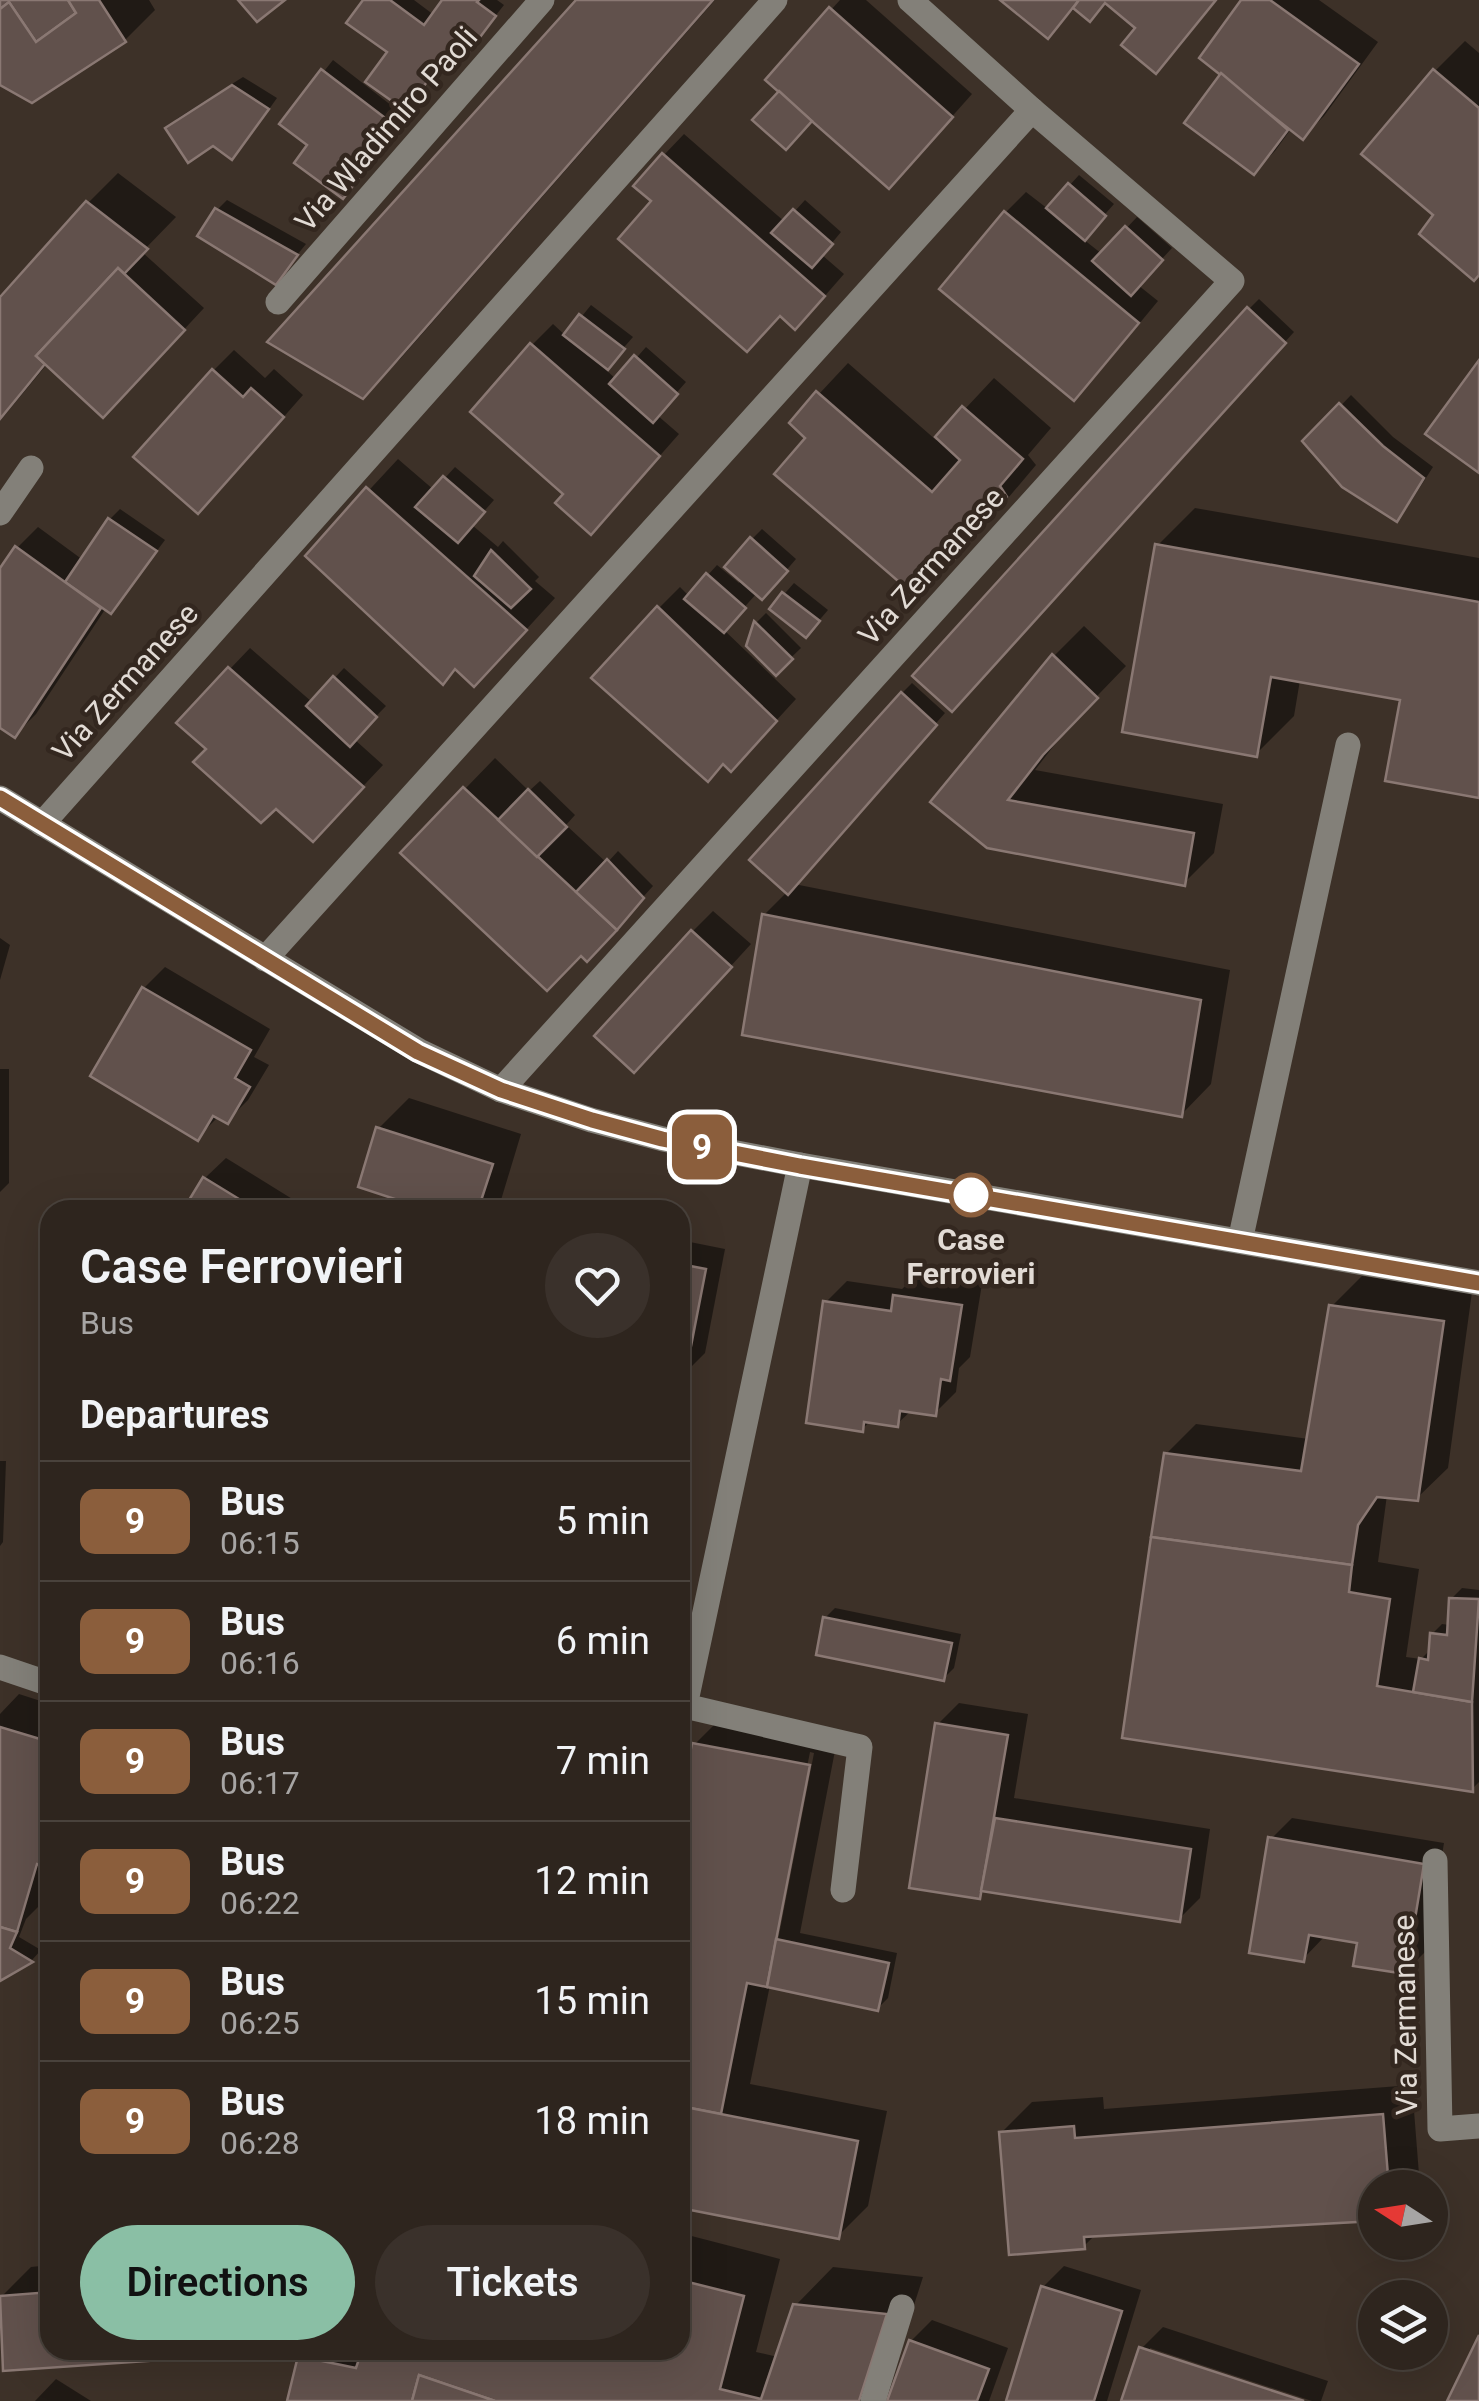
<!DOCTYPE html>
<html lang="en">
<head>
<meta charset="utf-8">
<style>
	body { margin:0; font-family:Roboto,sans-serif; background:#3a312b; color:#f1f3f6; height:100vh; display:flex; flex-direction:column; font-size:38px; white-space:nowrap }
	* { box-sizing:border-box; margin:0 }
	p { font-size:32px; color:#a7a5a4 }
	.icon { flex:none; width:55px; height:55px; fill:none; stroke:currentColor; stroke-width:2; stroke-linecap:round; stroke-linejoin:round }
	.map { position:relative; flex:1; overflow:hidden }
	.details { position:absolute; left:40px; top:1200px; width:650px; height:1160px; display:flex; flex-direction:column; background:#2e251e; border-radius:30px; box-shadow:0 10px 40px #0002,0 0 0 2px #49423c }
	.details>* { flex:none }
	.badge { padding:0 20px; border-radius:15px; font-size:35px; line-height:65px }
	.needle { width:65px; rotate:282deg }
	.tools { position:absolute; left:1358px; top:2170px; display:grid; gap:20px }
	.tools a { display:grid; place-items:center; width:90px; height:90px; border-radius:50%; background:#2e251e; box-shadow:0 10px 40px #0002,0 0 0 2px #49423c; font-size:50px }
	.map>.badge { position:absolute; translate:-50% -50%; box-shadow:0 0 0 5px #fff }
	h2 { padding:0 40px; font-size:38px; line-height:90px }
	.round { display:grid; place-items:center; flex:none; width:105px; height:105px; border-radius:52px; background:#3a312b }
	.head { display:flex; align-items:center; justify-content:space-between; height:170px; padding:0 40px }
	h1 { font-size:48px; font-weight:600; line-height:75px }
	.button { display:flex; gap:20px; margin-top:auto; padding:20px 40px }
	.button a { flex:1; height:115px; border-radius:60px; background:#8abfa5; color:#111; font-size:40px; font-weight:600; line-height:115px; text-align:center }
	.button a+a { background:#3a312b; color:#f1f3f6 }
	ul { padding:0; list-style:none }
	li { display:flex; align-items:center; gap:30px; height:120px; padding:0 40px; border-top:2px solid #49423c }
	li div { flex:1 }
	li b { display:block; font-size:38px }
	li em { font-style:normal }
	li .badge { min-width:110px; font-weight:700; text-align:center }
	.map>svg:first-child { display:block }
	.shadow { fill:#0007; fill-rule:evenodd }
	.building { fill:#61514c; stroke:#8a7873; stroke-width:2.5 }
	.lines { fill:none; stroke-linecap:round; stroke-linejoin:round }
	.minor { stroke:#838079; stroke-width:25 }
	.line-casing { stroke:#fff; stroke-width:22 }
	.line { stroke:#8b5e3c; stroke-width:15 }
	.stop-dot { fill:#fff; stroke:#8b5e3c; stroke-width:5 }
	.labels { text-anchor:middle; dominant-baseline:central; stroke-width:9; stroke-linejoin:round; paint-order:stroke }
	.street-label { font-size:30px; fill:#e2dbd5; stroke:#33271f }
	.stop-label { font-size:30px; font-weight:bold; fill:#e2dbd5; stroke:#33271f }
</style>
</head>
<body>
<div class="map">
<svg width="1479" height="2401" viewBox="0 0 1479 2401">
	<rect width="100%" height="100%" fill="#3d3128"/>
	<g class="shadow">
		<path d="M0,0H149L155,10L125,40L32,100L0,82Z"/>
		<path d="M366,0H414L434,15L445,0H497L504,5L465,54L454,45L416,98L406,108L390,51Z"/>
		<path d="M580,0H715L401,358L363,395Z"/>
		<path d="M840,0H866L972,94L909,165L782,91L768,79Z"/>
		<path d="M1004,0H1217L1177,50L1156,71L1139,27L1107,1L1076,7L1048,36Z"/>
		<path d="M1244,0H1319L1378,42L1324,116L1303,137L1291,129L1275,151L1254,172L1224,73Z"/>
		<path d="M1465,41L1479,53V272L1437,214L1435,71Z"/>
		<path d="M333,60L405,116L352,186L311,145L283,123Z"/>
		<path d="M243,77L277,98L242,147L232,157L213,143L168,128L178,118Z"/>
		<path d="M684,134L785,222L805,200L841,232L822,255L844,274L816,306L654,201L664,155Z"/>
		<path d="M118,173L176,217L142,252L204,308L124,394L48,363L0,421V301L88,203Z"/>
		<path d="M1079,175L1114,204L1083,239L1102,254L1137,217L1172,248L1138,285L1158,301L1095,377L1074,398L943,289L1006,212L1026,192L1048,209Z"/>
		<path d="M227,200L306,244L276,281L217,210Z"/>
		<path d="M1259,299L1294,332L962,698L1249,309Z"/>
		<path d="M591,305L633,337L605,369L617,380L646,347L686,382L657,415L679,434L611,511L567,494L532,345L553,324L566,336Z"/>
		<path d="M234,350L265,378L274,369L303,395L219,490L213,371Z"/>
		<path d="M848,363L936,440L994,378L1051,428L1028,455L1036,465L981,530L951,560L939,549L905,584L809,438L792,423Z"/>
		<path d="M1351,395L1393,437L1433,467L1406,509L1396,519L1306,442Z"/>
		<path d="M398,459L434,490L455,467L494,500L472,525L498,547L503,541L539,577L535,581L555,598L504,654L457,667L443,681L308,556Z"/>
		<path d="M1195,508L1479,558V795L1403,698L1300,680L1294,716L1256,754L1158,545Z"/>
		<path d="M120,509L165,540L120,600L106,608L36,714L15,735L0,725V573L17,548L38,527L83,560L110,519Z"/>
		<path d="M762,529L796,559L772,587L757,593L724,630L796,699L751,748L659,608L680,587L689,596L717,565L739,583L742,579L752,539Z"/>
		<path d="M794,583L828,610L816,624L772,608Z"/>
		<path d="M766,613L801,648L776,672L749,645L756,623Z"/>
		<path d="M1084,626L1126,666L1073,721L1035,770L1223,804L1214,853L1184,883L934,802L1054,656Z"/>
		<path d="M250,648L312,702L344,668L386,706L354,739L383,765L333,818L210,749L230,669Z"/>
		<path d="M912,683L945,713L794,884L1230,970L1211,1084L1181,1115L764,915L788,891L902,693Z"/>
		<path d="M495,758L529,791L540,781L575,815L566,825L607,863L618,851L653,886L643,897L645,898L617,928L403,853Z"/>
		<path d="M713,911L751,944L655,1049L693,931Z"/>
		<path d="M0,938L10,945L0,980Z"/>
		<path d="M165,967L270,1029L254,1057L269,1065L248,1100L227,1121L219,1116L198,1137L93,1075L144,988Z"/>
		<path d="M0,1069H9V1183L0,1192Z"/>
		<path d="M409,1098L521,1134L498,1210H394L398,1197L379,1128Z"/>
		<path d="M226,1158L310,1210H186L205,1178Z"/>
		<path d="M680,1240L725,1249L705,1353L684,1374H680Z"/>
		<path d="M917,1275L982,1284L970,1357L959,1368L956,1392L935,1413L912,1410L897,1424L871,1421L862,1429L826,1302L847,1281L902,1289Z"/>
		<path d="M1362,1276L1472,1292L1448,1468L1417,1498L1387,1495L1378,1562L1419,1569L1406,1657L1421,1659L1431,1649L1432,1634L1442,1624L1450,1625L1451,1599L1462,1588L1479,1590V1782L1472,1789L1124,1736L1166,1454L1196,1424L1309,1439L1332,1306Z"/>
		<path d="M0,1461H6L3,1542L0,1546Z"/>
		<path d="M835,1608L961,1634L954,1668L943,1679L825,1618Z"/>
		<path d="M19,1694L50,1704V1886L46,1899L26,1919L19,1937L41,1950L32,1960L0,1978V1714Z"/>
		<path d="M959,1703L1028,1714L1014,1798L1210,1829L1200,1898L1179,1919L986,1889L979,1896L938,1724Z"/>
		<path d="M725,1714L838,1735L800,1933L897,1953L888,1998L878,2008L770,1985L750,2084L887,2111L868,2206L838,2236L680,2206V1820L695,1744ZM810,1752L814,1753L778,1940L772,1946Z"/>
		<path d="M1292,1818L1444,1843L1426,1951L1405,1972L1360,1941L1325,1936L1303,1959L1271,1839Z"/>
		<path d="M1412,2085L1420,2187L1375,2188V2218L1096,2234L1084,2246L1001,2133L1032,2102L1103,2097L1104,2109Z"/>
		<path d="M680,2233L780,2259L756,2352L778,2357L796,2305L833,2267L923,2277L883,2401H290L301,2357L308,2350H680Z"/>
		<path d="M50,2265V2350H269L5,2368L1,2297L31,2267Z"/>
		<path d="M1064,2266L1141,2290L1107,2401H1008L1043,2287Z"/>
		<path d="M932,2320L1008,2348L989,2401H889L911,2341Z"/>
		<path d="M1163,2327L1328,2381L1321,2401H1312L1150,2348V2353L1297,2401H1124L1142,2348Z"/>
		<path d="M56,2379L91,2401H35Z"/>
	</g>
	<g class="building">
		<path d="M0,0H68L76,13L36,42L9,2L0,9Z"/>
		<path d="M68,0H99L126,42L32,103L0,85V9L9,2L36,42L76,13Z"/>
		<path d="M238,0H285L257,22Z"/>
		<path d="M363,0H390L424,25L442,0H479L477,2L496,16L465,57L452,47L406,111L365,82L387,52L346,23Z"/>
		<path d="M576,0H713L363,399L267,342Z"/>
		<path d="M1000,0H1079L1048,39Z"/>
		<path d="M1079,0H1216L1156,74L1121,45L1135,28L1105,3L1090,22L1073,8Z"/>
		<path d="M1241,0H1270L1359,64L1303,140L1199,58Z"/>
		<path d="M829,7L953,117L889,189L765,80Z"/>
		<path d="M321,69L397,127L343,199L294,163L307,145L279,124Z"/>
		<path d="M1433,69L1479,108V275L1474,281L1419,234L1433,215L1361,154Z"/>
		<path d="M1221,73L1288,130L1254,175L1184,123Z"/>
		<path d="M232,85L269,109L232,160L213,146L188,163L165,128Z"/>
		<path d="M779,91L812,121L786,150L752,120Z"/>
		<path d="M662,153L825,296L795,330L780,316L747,352L618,239L651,201L633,186Z"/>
		<path d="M1068,183L1106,216L1085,241L1046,208Z"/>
		<path d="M86,201L148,249L124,274L118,268L36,356L45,364L0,419V297Z"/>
		<path d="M215,208L298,255L276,285L197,236Z"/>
		<path d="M793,209L833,244L812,268L771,233Z"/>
		<path d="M1004,211L1139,323L1074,401L939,289Z"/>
		<path d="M1125,226L1163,260L1131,296L1092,261Z"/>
		<path d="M118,268L185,330L103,418L36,356Z"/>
		<path d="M1247,307L1286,343L952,712L912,676Z"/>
		<path d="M579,314L625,349L608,370L563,335Z"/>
		<path d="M530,343L660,456L591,535L555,503L563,494L470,412Z"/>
		<path d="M634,355L678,394L653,423L609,384Z"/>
		<path d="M1479,360V473L1425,434Z"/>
		<path d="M212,369L243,397L251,388L284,417L198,514L133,457Z"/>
		<path d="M816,391L932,492L960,460L935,437L962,406L1023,459L1000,486L1007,497L951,563L937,551L905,587L774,474L805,438L789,423Z"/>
		<path d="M1339,403L1383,446L1424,478L1397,522L1342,487L1302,441Z"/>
		<path d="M443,476L485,512L458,543L415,507Z"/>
		<path d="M366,487L527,630L474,687L455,669L443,685L305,556Z"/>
		<path d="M108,518L157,551L111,614L65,582Z"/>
		<path d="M750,537L788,571L762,600L724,567Z"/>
		<path d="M1155,544L1479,602V798L1385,781L1400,700L1271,677L1257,757L1122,732Z"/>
		<path d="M15,546L101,608L15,738L0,728V568Z"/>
		<path d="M491,550L531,589L511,608L474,576Z"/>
		<path d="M706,573L746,608L724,633L684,599Z"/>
		<path d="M782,592L820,621L806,638L769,609Z"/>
		<path d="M657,606L777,721L731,772L723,764L708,782L591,678Z"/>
		<path d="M754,621L793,659L776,676L746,646Z"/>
		<path d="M1052,654L1098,698L1043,755L1008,800L1194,833L1185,886L987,848L930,802Z"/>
		<path d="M228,667L364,787L313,842L276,809L261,823L193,762L206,749L176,723Z"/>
		<path d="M333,676L377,717L350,747L306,706Z"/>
		<path d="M901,692L937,725L788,895L749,860Z"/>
		<path d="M463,787L617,930L587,962L581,956L547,991L400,853Z"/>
		<path d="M528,789L567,827L537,857L498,820Z"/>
		<path d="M607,859L644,898L617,930L576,892Z"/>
		<path d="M762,914L1201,1000L1182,1117L742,1035Z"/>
		<path d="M691,930L732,967L634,1073L594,1036Z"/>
		<path d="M142,987L251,1050L235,1078L250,1087L228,1124L213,1116L198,1141L90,1076Z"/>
		<path d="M376,1127L493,1164L478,1210H391L395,1199L358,1187Z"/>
		<path d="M203,1177L257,1210H183Z"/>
		<path d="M680,1264L706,1269L685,1377L680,1376Z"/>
		<path d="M893,1295L962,1305L950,1381L941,1379L936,1416L900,1411L898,1427L864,1422L863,1432L806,1423L823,1301L891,1311Z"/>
		<path d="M1329,1305L1444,1321L1418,1501L1377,1497L1358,1525L1352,1565L1151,1537L1164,1453L1301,1471Z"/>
		<path d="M1151,1537L1352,1565L1349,1592L1390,1599L1377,1686L1472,1702L1473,1792L1122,1738Z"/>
		<path d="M1449,1598L1479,1599L1472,1702L1413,1692L1419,1658L1428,1660L1430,1633L1447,1635Z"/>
		<path d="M823,1617L952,1643L944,1681L816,1655Z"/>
		<path d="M935,1723L1008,1735L980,1899L909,1888Z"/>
		<path d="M0,1727L50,1742V1868L37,1864L17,1932L0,1927Z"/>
		<path d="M692,1743L810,1765L767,1987L747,1983L721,2114L680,2106V1808Z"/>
		<path d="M995,1818L1191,1849L1180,1922L981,1891Z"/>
		<path d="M1268,1837L1424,1864L1406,1974L1353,1966L1357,1943L1309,1935L1304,1962L1249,1953Z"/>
		<path d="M0,1927L17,1932L10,1948L33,1962L0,1981Z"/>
		<path d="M776,1939L889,1963L878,2011L767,1987Z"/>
		<path d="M680,2106L858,2141L839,2239L680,2208Z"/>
		<path d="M1383,2114L1389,2188H1375V2221L1084,2237L1085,2249L1009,2255L999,2132L1074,2126L1075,2138Z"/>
		<path d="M680,2280L744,2296L720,2389L761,2399L793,2304L887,2314L859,2401H495L419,2375L412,2401H287L298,2356L356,2368L362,2350H680Z"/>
		<path d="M1041,2286L1122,2311L1094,2401H1006Z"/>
		<path d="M50,2292V2350H305L3,2371L0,2296Z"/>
		<path d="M1479,2335V2401H1447Z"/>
		<path d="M909,2340L989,2369L977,2401H887Z"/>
		<path d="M1139,2347L1304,2401H1121Z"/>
		<path d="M419,2375L495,2401H412Z"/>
	</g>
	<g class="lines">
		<g class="minor">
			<path d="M278,302L542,0"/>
			<path d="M0,513L31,468"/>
			<path d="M0,798L419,1051L501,1090L591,1120L663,1139L800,1165L1479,1283"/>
			<path d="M42,824L775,0"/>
			<path d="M265,959L1032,110"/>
			<path d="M501,1090L1232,281L1032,110L910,0"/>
			<path d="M800,1165L685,1706L860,1747L843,1890"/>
			<path d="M1240,1241L1348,745"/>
			<path d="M0,1667L50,1684"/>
			<path d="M1435,1861L1440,2129L1479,2126"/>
			<path d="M873,2401L902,2307"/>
		</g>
	</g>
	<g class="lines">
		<g class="line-casing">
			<path id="line" d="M0,798L418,1052L501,1090L592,1120L662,1139L800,1166L1479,1283"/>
		</g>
		<use href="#line" class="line"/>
	</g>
	<circle class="stop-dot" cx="971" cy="1195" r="20"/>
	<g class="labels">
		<g class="street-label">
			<text transform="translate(386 129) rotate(-49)">Via Wladimiro Paoli</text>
			<text transform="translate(931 566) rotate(-48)">Via Zermanese</text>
			<text transform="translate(125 682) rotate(-48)">Via Zermanese</text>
			<text transform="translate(1405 2015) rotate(-91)">Via Zermanese</text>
		</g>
		<g class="stop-label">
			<text x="971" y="1239">Case<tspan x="971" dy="34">Ferrovieri</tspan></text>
		</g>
	</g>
</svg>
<div class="tools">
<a><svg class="needle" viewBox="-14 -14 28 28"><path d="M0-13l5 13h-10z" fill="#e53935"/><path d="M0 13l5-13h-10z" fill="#a7a5a4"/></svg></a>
<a><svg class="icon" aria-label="layers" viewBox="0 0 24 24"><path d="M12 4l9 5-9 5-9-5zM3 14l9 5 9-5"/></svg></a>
</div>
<b class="badge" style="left:702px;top:1147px;background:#8b5e3c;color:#fff">9</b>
<section class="details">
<div class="head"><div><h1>Case Ferrovieri</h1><p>Bus</p></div><a class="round"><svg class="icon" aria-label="heart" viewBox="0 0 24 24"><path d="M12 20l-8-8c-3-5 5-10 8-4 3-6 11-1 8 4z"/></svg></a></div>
<h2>Departures</h2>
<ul>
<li><span class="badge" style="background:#8b5e3c;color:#fff">9</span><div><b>Bus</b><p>06:15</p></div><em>5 min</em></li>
<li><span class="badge" style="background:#8b5e3c;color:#fff">9</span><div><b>Bus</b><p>06:16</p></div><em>6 min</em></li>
<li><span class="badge" style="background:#8b5e3c;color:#fff">9</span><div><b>Bus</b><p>06:17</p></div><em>7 min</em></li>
<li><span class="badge" style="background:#8b5e3c;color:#fff">9</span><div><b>Bus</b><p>06:22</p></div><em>12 min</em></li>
<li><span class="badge" style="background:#8b5e3c;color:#fff">9</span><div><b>Bus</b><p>06:25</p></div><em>15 min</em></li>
<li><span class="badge" style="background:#8b5e3c;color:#fff">9</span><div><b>Bus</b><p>06:28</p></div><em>18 min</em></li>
</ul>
<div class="button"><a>Directions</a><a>Tickets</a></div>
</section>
</div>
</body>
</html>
